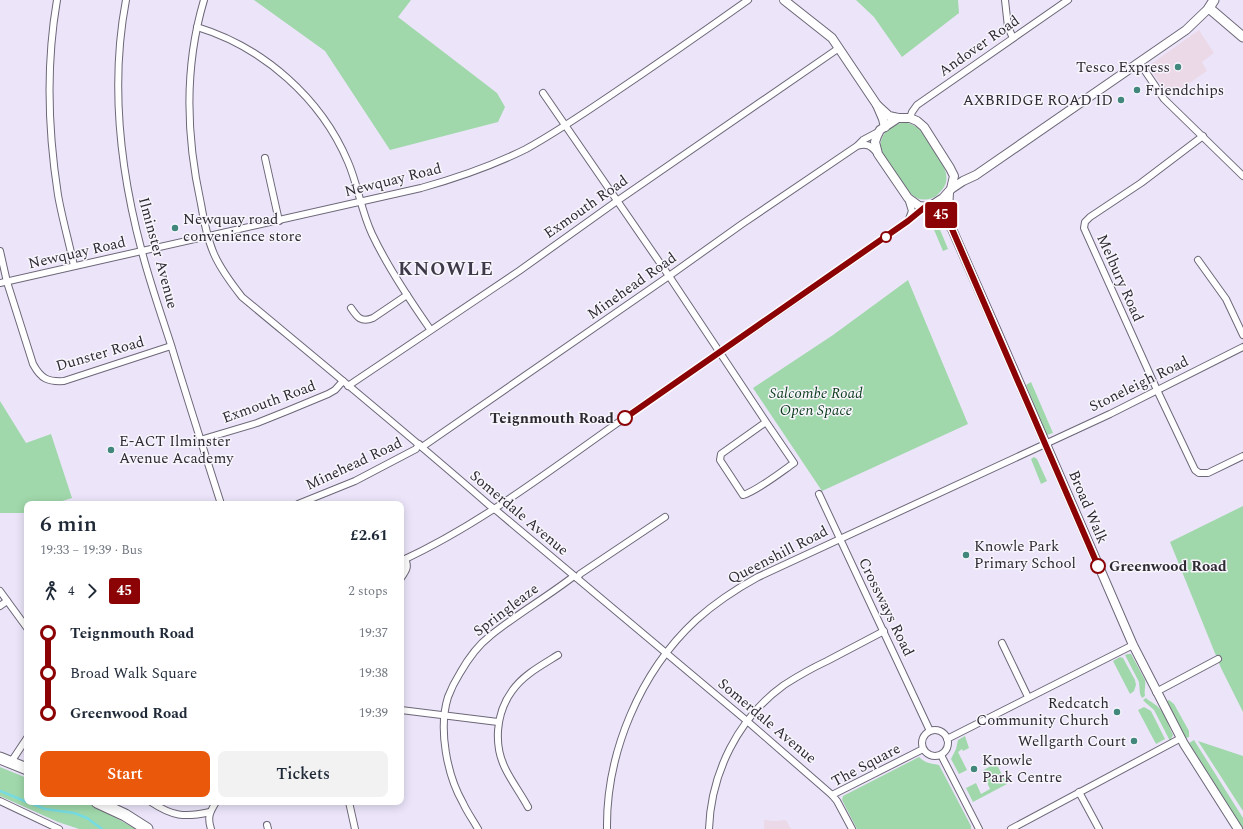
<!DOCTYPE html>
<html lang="en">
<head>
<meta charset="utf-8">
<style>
	body { margin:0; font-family:Spectral,serif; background:#f2f2f3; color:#1f2937; height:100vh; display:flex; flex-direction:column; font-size:15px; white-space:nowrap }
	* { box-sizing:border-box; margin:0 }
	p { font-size:13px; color:#747a83 }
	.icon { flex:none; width:22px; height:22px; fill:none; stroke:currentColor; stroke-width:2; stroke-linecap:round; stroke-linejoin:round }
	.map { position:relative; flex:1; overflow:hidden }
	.details { position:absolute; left:24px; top:501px; width:380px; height:304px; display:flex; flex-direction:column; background:#fff; border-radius:8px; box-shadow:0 2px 10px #0003 }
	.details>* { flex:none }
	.badge { padding:0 8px; border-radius:3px; font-size:14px; line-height:26px }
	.map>.badge { position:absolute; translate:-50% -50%; box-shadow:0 0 0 2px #fff }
	.legs { display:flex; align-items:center; gap:6px; height:44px; padding:0 16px; font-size:13px }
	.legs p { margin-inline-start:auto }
	.overview { display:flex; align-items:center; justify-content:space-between; height:68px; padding:0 16px }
	h1 { font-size:22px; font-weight:600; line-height:30px }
	.action { display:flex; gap:8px; margin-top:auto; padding:8px 16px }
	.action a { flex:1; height:46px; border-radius:8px; background:#ea580c; color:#fff; font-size:16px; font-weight:600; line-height:46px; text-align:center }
	.action a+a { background:#f2f2f3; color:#1f2937 }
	ul { padding:0 16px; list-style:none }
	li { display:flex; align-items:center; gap:14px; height:40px; font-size:15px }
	li i { display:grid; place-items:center; width:6px; height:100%; margin:0 5px; background:currentColor }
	li i::after { content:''; width:10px; height:10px; margin:-5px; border:3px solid; border-radius:50%; background:#fff }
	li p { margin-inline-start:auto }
	li:first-child i { background:linear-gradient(#0000 50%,currentColor 0) }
	li:last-child i { background:linear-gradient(currentColor 50%,#0000 0) }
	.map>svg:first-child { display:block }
	.commercial { fill:#ecd9e8 }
	.green { fill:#a0d8ab }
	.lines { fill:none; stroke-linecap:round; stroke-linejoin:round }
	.stream { stroke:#76dce2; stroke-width:2.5 }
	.minor-casing { stroke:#6d6778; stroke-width:8 }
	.tertiary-casing { stroke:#6d6778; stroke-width:10 }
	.secondary-casing { stroke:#6d6778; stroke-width:11 }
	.trunk-casing { stroke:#6d6778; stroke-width:13 }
	.minor { stroke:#fff; stroke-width:6 }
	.tertiary { stroke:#fff; stroke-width:8 }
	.secondary { stroke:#fff; stroke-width:9 }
	.trunk { stroke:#fff; stroke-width:11 }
	.line-1-casing { stroke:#fff; stroke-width:9 }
	.line-1 { stroke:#8b0304; stroke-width:6 }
	.poi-dot { fill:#42877c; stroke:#f8f5fd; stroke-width:1.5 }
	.stop-1-dot { fill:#fff; stroke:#8b0304; stroke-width:2 }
	.labels { text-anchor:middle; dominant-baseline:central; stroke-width:3; stroke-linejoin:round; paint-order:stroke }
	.street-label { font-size:15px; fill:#2d2a32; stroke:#f8f5fd }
	.poi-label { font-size:15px; fill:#2d2a32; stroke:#f8f5fd; text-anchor:start }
	.park-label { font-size:15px; font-style:italic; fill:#0e3d1d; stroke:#f8f5fd }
	.stop-label { font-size:15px; font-weight:bold; fill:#2d2a32; stroke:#f8f5fd; text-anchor:end }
	.district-label { font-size:19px; font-weight:bold; letter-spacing:1px; fill:#3e3948; stroke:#f8f5fd }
</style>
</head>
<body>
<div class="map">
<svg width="1243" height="829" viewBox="0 0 1243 829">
	<rect width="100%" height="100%" fill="#ece5fa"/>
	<g class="commercial">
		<path d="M1199,30L1214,53L1202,62L1207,71L1171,96L1165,90L1152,72L1151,64Z"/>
		<path d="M764,820L775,821L786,820L791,829H764Z"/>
	</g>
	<g class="green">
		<path d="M254,0H411L398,17L497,93L505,107L498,122L390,150L325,51Z"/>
		<path d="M856,0H958L959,13L902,57L874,17Z"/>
		<path d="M904,122C909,123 914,125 918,128C923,133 927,140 931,145C939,158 955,177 941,191C938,194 936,197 932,198C927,200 921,200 917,198C909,194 904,184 899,177C894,170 883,158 881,149C878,134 892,125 904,122Z"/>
		<path d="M929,218H933L936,220L948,249L943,251Z"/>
		<path d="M908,280L968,424L822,491L753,388L833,335Z"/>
		<path d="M1031,382L1053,433L1047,435L1026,385Z"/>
		<path d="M0,401L26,443L51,434L72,498L53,504H27V512L23,513H0Z"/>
		<path d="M1034,457L1037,459L1047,481L1041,484L1031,459Z"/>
		<path d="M1243,506V712L1221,668L1170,542Z"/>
		<path d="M1128,654H1131L1145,680C1146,686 1144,690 1145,696L1142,698L1140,694L1139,682L1125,655Z"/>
		<path d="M1120,657L1123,658L1135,680L1136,685L1134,691L1130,694L1113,661Z"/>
		<path d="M1146,698C1150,702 1156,704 1159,708C1166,715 1169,727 1173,735L1170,741L1154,710L1146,703L1143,700Z"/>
		<path d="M1169,700L1174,704L1189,731V737L1186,738L1167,701Z"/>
		<path d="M1144,707L1151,711L1165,739L1156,744L1138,710Z"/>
		<path d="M965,736L969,748L963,751L962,749L958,752L967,770L959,774L951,759L956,749L958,740Z"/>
		<path d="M1194,740L1243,818V829L1189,743Z"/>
		<path d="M1198,741L1243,756V811Z"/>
		<path d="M919,757C926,764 931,763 939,765L971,826V829H857L842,800L843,796Z"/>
		<path d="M996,763L1007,784L973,802L966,788L976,783L981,794L990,789L982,771Z"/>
		<path d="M0,767L27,778V802H87L136,829H79L58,822L0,796Z"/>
	</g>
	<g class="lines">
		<g class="stream">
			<path d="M0,791L27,802"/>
			<path d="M28,802L45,809L74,813L87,818L102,829"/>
		</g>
		<g class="minor-casing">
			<g id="minor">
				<path d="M57,0C46,64 48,131 58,195C62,218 69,242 74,266"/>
				<path d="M126,0C110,84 120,170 142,252C150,283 161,314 171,345C187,398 204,451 221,504"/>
				<path d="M204,0C184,67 186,136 201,204C204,221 207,238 214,254C221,270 231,283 242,297C325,366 408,434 489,505L497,511L747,721L832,795"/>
				<path d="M1005,0L1008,27L1013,38"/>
				<path d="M197,27C263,47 321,98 348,162C358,185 361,211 372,234C388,268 409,299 430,329"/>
				<path d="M1139,62L1164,99L1243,176"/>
				<path d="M543,93L669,276L766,422L721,454L720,460L743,495C757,491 781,472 794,463L766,422"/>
				<path d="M910,118L912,112L917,105L1068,0"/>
				<path d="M1203,136L1141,183L1090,217L1085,222L1084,228L1157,390L1195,470L1199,473H1208L1243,456"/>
				<path d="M858,145L863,140L880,131"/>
				<path d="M265,158L279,221"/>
				<path d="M908,198L912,211L909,219"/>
				<path d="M0,251L7,282L33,364C41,379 48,382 64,381L171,346"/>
				<path d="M1198,260L1226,299L1243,335"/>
				<path d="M0,283L421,188C457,178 492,166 526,149C555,133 583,114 611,95C657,64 703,32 748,0"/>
				<path d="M351,308C357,317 361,323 373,318L407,295"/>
				<path d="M348,386L519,271L617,201L839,48"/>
				<path d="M200,440L257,423L287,411L328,394L335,390L343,381"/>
				<path d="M422,447L669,276L742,224L857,146C866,143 871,145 877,153"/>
				<path d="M819,494L930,731"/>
				<path d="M298,504L355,481L416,449L419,444"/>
				<path d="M401,561C477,526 545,474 613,426C712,358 810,290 908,221L925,207"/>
				<path d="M401,578C406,571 409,567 405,559"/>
				<path d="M577,578L580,574L665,517"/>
				<path d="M0,591L27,628"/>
				<path d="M0,606L7,601"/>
				<path d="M1002,643L1028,697"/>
				<path d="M1156,692L1218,659"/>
				<path d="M401,710L498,722"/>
				<circle cx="935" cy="743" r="13"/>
				<path d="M947,739L1133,645"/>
				<path d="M941,755L979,829"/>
				<path d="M11,762L27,738"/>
				<path d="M1079,792L1099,829"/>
				<path d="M0,801L59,829"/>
				<path d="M151,802C172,816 184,818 210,812"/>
				<path d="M349,802L355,829"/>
				<path d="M528,807C521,794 512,782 506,770C493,745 496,713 512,691C523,675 542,665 558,655"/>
				<path d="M267,825L268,829"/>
				<path d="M211,829C207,817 210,812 216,802"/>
				<path d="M478,829C473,820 467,812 463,803C447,775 438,729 448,697C451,689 455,681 460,673C468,659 477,646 490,636C517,614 547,597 574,576"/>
				<path d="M607,829C606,753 640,672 696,620C715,603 736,589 758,577L1110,414L1243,347"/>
				<path d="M709,829C711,773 738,718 784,685C798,676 812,668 827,661C846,651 865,641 884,631"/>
				<path d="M852,829L837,801L832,795L923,749"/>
				<path d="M1011,829L1181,738"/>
			</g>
		</g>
		<g class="tertiary-casing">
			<g id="tertiary">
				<path d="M784,0L832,38L877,105L883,119L885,127"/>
				<path d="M877,105L889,116L898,118H910L917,121L924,127L950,168L954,176L951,189L943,198L929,207L919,206L908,198L878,154L875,142L877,136L880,130L898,118"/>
				<path d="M951,189L963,181L976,175L1186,30L1209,8"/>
				<path d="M949,192L948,211L951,227"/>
				<path d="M929,207C939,213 945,220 952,229L997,331L1133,645L1184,744L1238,829"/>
			</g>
		</g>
		<g class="secondary-casing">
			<path id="secondary" d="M1214,0L1209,8L1243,37"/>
		</g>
		<g class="trunk-casing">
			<g id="trunk">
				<path d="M0,758L27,769"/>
				<path d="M97,802L125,815L147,829"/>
			</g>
		</g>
		<use href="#minor" class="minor"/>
		<use href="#tertiary" class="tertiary"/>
		<use href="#secondary" class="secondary"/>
		<use href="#trunk" class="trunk"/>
	</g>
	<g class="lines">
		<g class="line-1-casing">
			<path id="line-1" d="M625,418L908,221L925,207H929C939,213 945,220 952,229L1098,566"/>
		</g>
		<use href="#line-1" class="line-1"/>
	</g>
	<g class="poi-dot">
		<circle cx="1178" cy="67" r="4"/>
		<circle cx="1137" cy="90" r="4"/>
		<circle cx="1121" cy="100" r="4"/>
		<circle cx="175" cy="228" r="4"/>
		<circle cx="111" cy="450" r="4"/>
		<circle cx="966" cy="555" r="4"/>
		<circle cx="1117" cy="712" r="4"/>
		<circle cx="1134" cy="741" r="4"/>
		<circle cx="974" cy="769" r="4"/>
	</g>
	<g class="stop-1-dot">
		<circle cx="886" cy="237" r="5"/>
		<circle cx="625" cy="418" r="7"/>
		<circle cx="1098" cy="566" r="7"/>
	</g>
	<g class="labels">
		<g class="street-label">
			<text transform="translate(979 46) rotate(-35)">Andover Road</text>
			<text transform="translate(393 180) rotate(-14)">Newquay Road</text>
			<text transform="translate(586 207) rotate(-35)">Exmouth Road</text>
			<text transform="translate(77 253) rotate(-13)">Newquay Road</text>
			<text transform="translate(158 253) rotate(75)">Ilminster Avenue</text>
			<text transform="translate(1120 278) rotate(66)">Melbury Road</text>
			<text transform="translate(632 286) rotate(-35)">Minehead Road</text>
			<text transform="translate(100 354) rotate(-16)">Dunster Road</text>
			<text transform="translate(1139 384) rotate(-26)">Stoneleigh Road</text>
			<text transform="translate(269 402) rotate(-20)">Exmouth Road</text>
			<text transform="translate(354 464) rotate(-25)">Minehead Road</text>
			<text transform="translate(1088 507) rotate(67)">Broad Walk</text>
			<text transform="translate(519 513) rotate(40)">Somerdale Avenue</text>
			<text transform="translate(778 555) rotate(-27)">Queenshill Road</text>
			<text transform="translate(886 607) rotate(64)">Crossways Road</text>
			<text transform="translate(506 610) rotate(-37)">Springleaze</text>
			<text transform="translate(767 721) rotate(40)">Somerdale Avenue</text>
			<text transform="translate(866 765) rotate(-28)">The Square</text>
		</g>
		<g class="poi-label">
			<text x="1170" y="67" text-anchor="end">Tesco Express</text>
			<text x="1145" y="90">Friendchips</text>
			<text x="1113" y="100" text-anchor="end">AXBRIDGE ROAD ID</text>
			<text x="183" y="219">Newquay road<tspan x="183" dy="17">convenience store</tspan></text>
			<text x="119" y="441">E-ACT Ilminster<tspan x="119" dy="17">Avenue Academy</tspan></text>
			<text x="974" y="546">Knowle Park<tspan x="974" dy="17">Primary School</tspan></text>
			<text x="1109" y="703" text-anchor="end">Redcatch<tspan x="1109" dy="17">Community Church</tspan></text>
			<text x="1126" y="741" text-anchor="end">Wellgarth Court</text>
			<text x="982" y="760">Knowle<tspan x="982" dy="17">Park Centre</tspan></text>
		</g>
		<g class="park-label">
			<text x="816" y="393">Salcombe Road<tspan x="816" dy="17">Open Space</tspan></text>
		</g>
		<g class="stop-label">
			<text x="614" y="418">Teignmouth Road</text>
			<text x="1109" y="566" text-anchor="start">Greenwood Road</text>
		</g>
		<g class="district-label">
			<text x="446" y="269">KNOWLE</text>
		</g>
	</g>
</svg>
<b class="badge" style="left:941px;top:215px;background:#8b0304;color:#fff">45</b>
<section class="details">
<div class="overview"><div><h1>6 min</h1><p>19:33 – 19:39 · Bus</p></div><b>£2.61</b></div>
<div class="legs"><svg class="icon" aria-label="walk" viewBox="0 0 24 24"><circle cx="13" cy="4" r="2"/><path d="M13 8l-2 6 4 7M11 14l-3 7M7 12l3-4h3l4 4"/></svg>4<svg class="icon" aria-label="forward" viewBox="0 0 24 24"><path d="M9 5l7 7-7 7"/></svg><b class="badge" style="background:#8b0304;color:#fff">45</b><p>2 stops</p></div>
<ul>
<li><i style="color:#8b0304"></i><b>Teignmouth Road</b><p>19:37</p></li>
<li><i style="color:#8b0304"></i><span>Broad Walk Square</span><p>19:38</p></li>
<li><i style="color:#8b0304"></i><b>Greenwood Road</b><p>19:39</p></li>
</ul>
<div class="action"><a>Start</a><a>Tickets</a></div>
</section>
</div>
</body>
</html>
